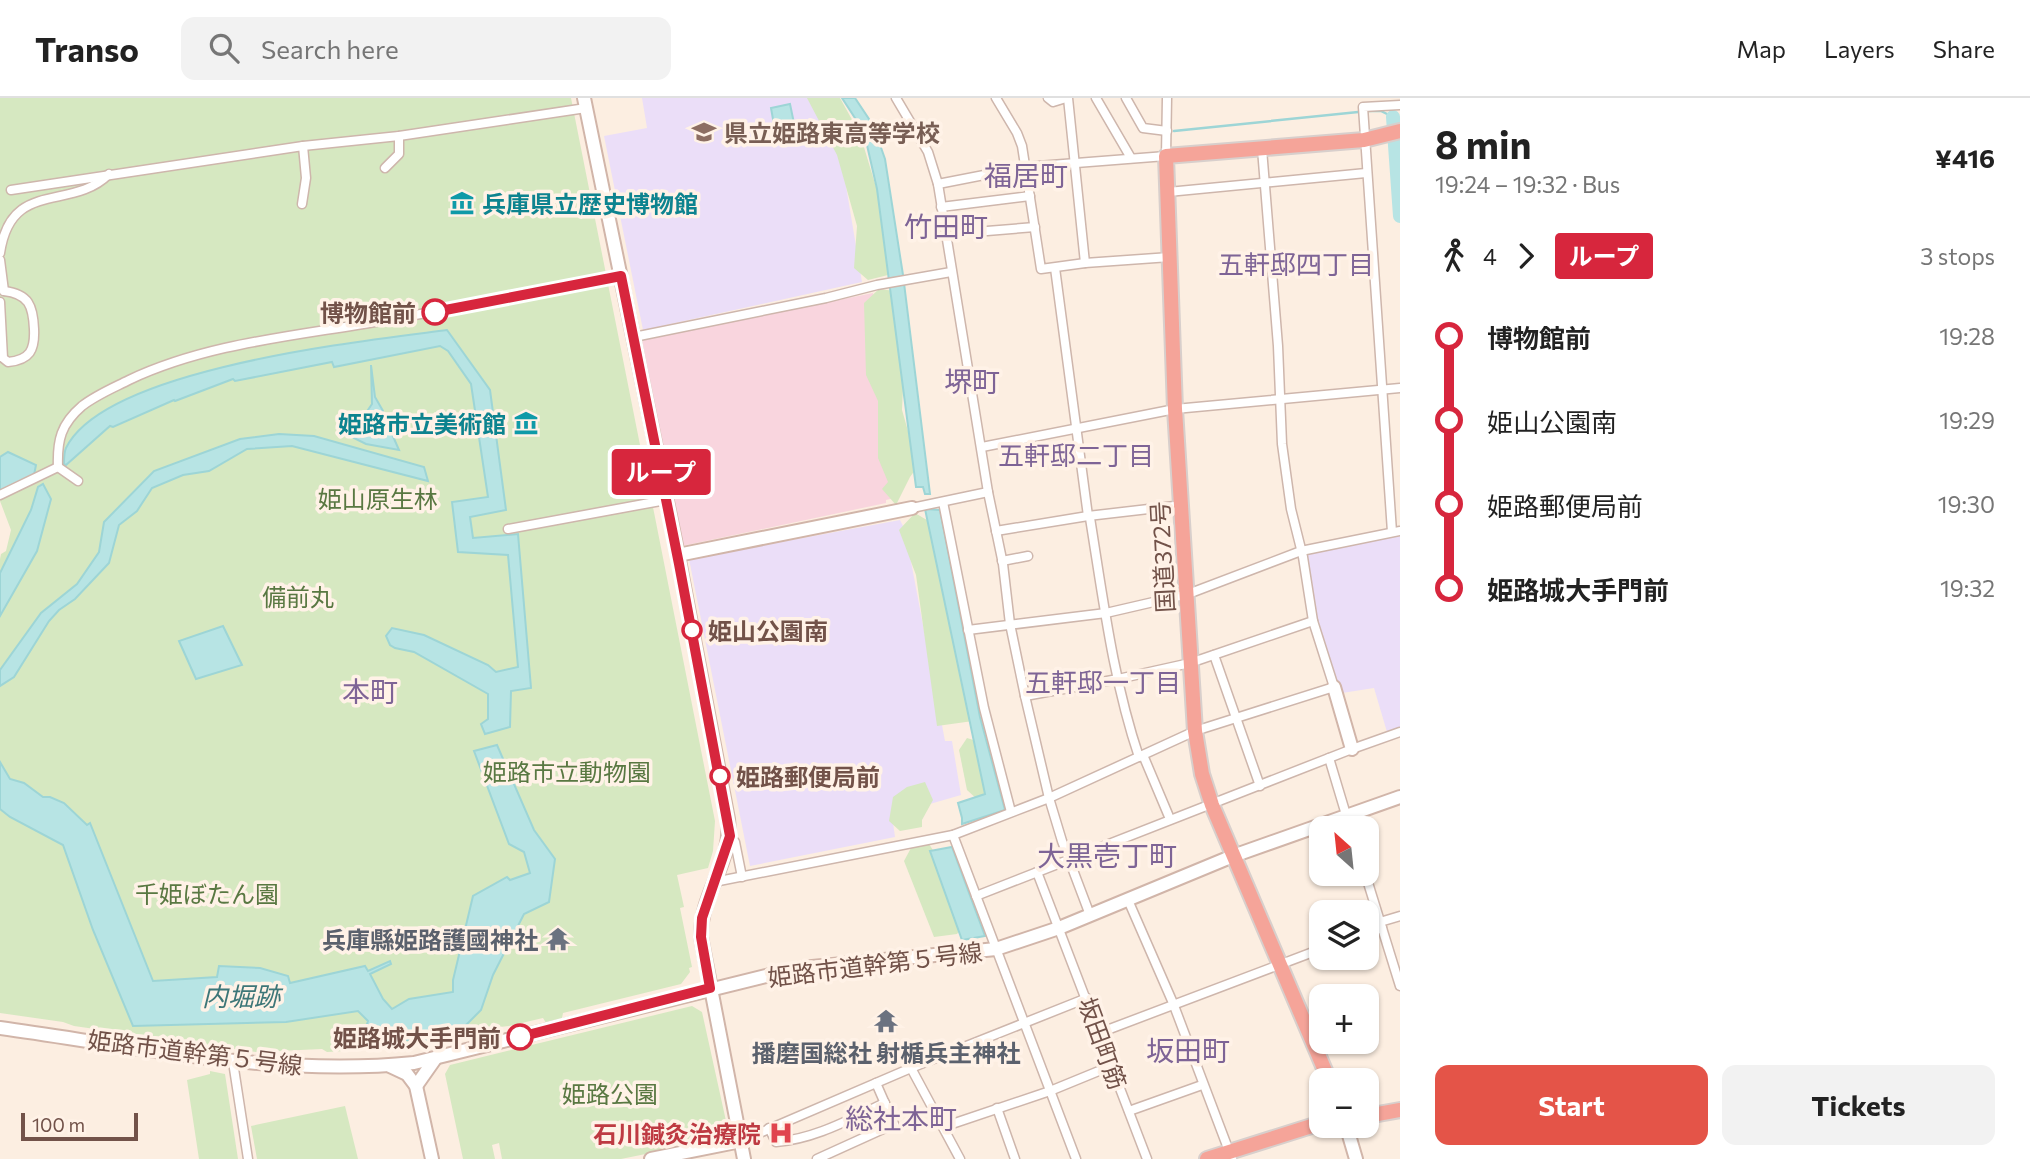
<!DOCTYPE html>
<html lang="en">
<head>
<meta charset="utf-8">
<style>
	body { margin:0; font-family:Commissioner,"Noto Sans JP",sans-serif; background:#f2f2f2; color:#222; height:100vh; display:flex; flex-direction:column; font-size:26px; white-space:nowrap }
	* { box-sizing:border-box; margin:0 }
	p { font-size:23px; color:#767676 }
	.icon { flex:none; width:38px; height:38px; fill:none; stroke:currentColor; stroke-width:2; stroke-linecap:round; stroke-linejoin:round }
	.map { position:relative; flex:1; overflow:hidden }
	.side { display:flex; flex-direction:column; background:#fff; width:630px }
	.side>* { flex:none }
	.badge { padding:0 14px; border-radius:5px; font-size:24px; line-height:46px }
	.needle { width:46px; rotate:333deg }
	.buttons { position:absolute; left:1309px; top:718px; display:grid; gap:14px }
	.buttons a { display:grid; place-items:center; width:70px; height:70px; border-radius:14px; background:#fff; box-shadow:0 2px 5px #0004; font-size:35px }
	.scale { position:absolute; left:21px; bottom:18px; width:117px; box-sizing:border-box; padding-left:7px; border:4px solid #725249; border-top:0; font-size:19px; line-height:24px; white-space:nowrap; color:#725249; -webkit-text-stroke:5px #fff2e7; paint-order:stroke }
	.map>.badge { position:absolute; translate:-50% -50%; box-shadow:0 0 0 4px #fff }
	.legs { display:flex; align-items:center; gap:10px; height:77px; padding:0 35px; font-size:23px }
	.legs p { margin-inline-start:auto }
	.overview { display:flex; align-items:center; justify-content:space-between; height:119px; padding:0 35px }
	h1 { font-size:38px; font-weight:700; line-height:52px }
	.cta { display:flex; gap:14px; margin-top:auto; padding:14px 35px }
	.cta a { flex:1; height:80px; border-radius:14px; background:#e45448; color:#fff; font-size:28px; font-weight:700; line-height:80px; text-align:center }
	.cta a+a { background:#f2f2f2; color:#222 }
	ul { padding:0 35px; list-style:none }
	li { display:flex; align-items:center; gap:24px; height:84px; font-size:26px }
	li i { display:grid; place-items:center; width:10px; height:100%; margin:0 9px; background:currentColor }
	li i::after { content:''; width:18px; height:18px; margin:-9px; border:5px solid; border-radius:50%; background:#fff }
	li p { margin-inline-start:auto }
	li:first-child i { background:linear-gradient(#0000 50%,currentColor 0) }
	li:last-child i { background:linear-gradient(currentColor 50%,#0000 0) }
	header { display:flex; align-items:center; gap:42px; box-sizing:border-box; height:98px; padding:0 35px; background:#fff; border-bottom:2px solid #e0e0e0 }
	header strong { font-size:33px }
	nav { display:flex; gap:38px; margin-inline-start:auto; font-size:24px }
	.search { width:490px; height:63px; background:#f2f2f2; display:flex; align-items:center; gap:18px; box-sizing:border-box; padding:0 24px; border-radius:14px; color:#767676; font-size:26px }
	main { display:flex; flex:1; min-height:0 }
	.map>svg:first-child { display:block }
	.education { fill:#ebdef8 }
	.medical { fill:#f9d5de }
	.green { fill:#d6e8c1 }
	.water { fill:#b7e4e4; stroke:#9dd5d6; stroke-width:2 }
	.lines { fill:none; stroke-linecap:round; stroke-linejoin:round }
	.stream { stroke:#9dd5d6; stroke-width:2.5 }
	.river { stroke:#b7e4e4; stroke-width:14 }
	.street-casing { stroke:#ceb6ac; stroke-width:11 }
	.secondary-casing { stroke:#d1b5a9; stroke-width:16 }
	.highway-casing { stroke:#d8cfcc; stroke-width:18 }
	.street { stroke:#fff; stroke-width:8 }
	.secondary { stroke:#fff; stroke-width:12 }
	.highway { stroke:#f5a499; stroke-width:14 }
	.line-1-casing { stroke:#fff; stroke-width:16 }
	.line-1 { stroke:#d7263d; stroke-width:10 }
	.stop-1-dot { fill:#fff; stroke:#d7263d; stroke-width:3.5 }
	.labels { text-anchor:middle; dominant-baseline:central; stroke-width:7; stroke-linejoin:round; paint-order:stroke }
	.education-label { font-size:24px; font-weight:bold; fill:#785e54; stroke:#fff2e7; text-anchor:start }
	.culture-label { font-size:24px; font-weight:bold; fill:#0d838f; stroke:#fff2e7; text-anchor:start }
	.stop-label { font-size:24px; font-weight:bold; fill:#725249; stroke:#fff2e7; text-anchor:end }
	.park-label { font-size:24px; fill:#597842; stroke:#fff2e7 }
	.street-label { font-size:24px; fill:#725249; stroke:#fff2e7 }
	.worship-label { font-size:24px; font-weight:bold; fill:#5b616d; stroke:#fff2e7; text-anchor:end }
	.health-label { font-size:24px; font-weight:bold; fill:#be3a42; stroke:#fff2e7; text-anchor:end }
	.neighbourhood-label { font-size:26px; fill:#7e6496; stroke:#fff2e7 }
	.water-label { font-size:26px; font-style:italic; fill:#3d7678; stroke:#fff2e7 }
	.quarter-label { font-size:28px; fill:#7e6496; stroke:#fff2e7 }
</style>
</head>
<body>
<header>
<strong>Transo</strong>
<div class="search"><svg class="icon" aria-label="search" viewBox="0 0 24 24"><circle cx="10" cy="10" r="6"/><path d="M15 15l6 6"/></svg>Search here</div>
<nav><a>Map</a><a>Layers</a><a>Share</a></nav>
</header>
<main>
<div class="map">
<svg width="1400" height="1061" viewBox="0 0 1400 1061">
	<rect width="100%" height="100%" fill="#fceee1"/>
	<g class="education">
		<path d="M642,0H814L841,58L862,184L643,232L604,38L647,30Z"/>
		<path d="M900,422L905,432L945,643H952L961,697L892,717L895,739L750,768L689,461Z"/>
		<path d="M1400,438V630L1387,634L1374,590L1342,595L1338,593L1316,523L1306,456Z"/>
	</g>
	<path class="medical" d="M873,195L893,334L905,389L896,391L898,399L886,402V405L682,448L642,242Z"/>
	<g class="green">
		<path d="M0,0H571L642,357L639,359L646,387L650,394L715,723L713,753L708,770L677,777L684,809L680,810L692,869L689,870L690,874L681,886L563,915L562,920L546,925L543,920L509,928L462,933L381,951L327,954L322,951L256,954L74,928L63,924L0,915V461L1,456L6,453L11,432L0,403Z"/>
		<path d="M807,0H840L860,36L886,122L892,176L868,182L854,170L857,128L837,57Z"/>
		<path d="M879,191L895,193L904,267L902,312L918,368L910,379L896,407L882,391L888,384L878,360V303L866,277L864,205Z"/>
		<path d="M915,415L937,428L973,623L937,628L916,477L899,432Z"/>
		<path d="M967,640L980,644L990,691L978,702L967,692L959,652Z"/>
		<path d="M925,684L933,702L922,722V729L900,733L889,723L893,699L907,689Z"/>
		<path d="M929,746L936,757L963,828L957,836L934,839L904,763L911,750Z"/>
		<path d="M692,908L702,914L728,1032L722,1041L683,1048L680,1046L676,1027L669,1028L672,1047L670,1051L621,1061H502L499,1045L492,1047L495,1061H463L445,976L450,967Z"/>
		<path d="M210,973L225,976L238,1061H199L187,982L210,976Z"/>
		<path d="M345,1008L358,1061H257L251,1028Z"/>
	</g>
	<g class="water">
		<path d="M842,0H855L873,27L885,61L903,177L930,396H925L923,389H916L877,91L864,34Z"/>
		<path d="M790,6L796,35L776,38L771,10Z"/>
		<path d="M447,232L490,292L506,412L470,419L473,440L518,436L531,590L511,593L510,629L485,636L481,626L488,621V596L414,554L395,550L390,547L386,538L392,530L424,537L488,567L496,574L518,569L508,457L458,454L452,404L488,399L471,286L448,253L440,248L334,269L332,264L235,283L233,281L175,303L174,302L113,329L110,328L66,367L64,366C64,361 64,354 66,350C105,270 364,243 447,232Z"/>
		<path d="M371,267L375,299L383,313L373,326V333L380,336H392L399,352L366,346L348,337L347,332L359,325L372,306Z"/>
		<path d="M279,336L314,338L424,369L428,383L292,348L247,351L209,373L183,377L152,390L137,413L119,427L109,465L75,501L59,512L49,523L14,579L0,588V572L41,515L77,486L99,454L104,424L154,373L240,341Z"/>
		<path d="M8,354L36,367L34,377L2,392H0V359Z"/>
		<path d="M43,386L51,401L37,453L0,518V475L31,412L38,389Z"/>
		<path d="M925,411L940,412L980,619L1005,712L962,726V720L958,705L985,696Z"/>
		<path d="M223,528L242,567L196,581L179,543Z"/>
		<path d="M497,647L534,732L555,761L549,804L524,816L493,877L481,912L460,933L424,942H397L382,937L367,926L368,923L358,913L286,924L133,928L93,832L63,747L10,719L0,711V664L10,681L24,685L43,699H50L64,705L87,727L90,725L153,883L217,879L219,868L260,870L288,878L290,885L365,868L368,873L390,863L391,866L370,876L383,901L392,911L409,901L453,894V882L473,798L507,779L510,782L530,775L524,754L509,746L474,653Z"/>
		<path d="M952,749L985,838L962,842L930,753Z"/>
	</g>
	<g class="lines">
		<path class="stream" d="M1174,33L1368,13H1381L1393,19"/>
		<path class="river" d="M1393,19L1400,118"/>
		<g class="street-casing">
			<g id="street">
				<path d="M896,0L928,54L938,86L988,394L1003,466L1010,526L1025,598L1049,700L1062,743L1090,817"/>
				<path d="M996,0L1017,35L1022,48L1041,171L1085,165L1170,159"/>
				<path d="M1048,0L1053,4L1066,0"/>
				<path d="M1068,0L1085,165"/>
				<path d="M1096,0L1131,60"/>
				<path d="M1126,0L1143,30L1167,33"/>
				<path d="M385,70L399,56V38"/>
				<path d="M938,86L1025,69L1166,58L1167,0"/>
				<path d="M11,92L303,48L399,38L586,10"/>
				<path d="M1168,94L1366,75"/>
				<path d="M302,106L306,80L303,48"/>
				<path d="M941,109L1030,98"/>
				<path d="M987,133L1035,129"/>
				<path d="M0,155C11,80 71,114 109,76"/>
				<path d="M0,162L4,193"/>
				<path d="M1055,170L1088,418"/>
				<path d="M0,204L3,260L8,264C30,262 35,252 34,231C33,208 29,196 4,193"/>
				<path d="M634,239L826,200L877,187L951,174"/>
				<path d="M982,349L1175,311L1400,290"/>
				<path d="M58,369C57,342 61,326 82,308C96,297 113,290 129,282C207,245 296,238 381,223C461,209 541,194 621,178"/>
				<path d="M58,369L78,383"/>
				<path d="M0,397L58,369"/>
				<path d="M943,404L984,610L1011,714"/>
				<path d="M912,410L988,394"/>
				<path d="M1090,420C1103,500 1113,582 1139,659"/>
				<path d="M508,431L666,402"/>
				<path d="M996,433L1088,418L1183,407"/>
				<path d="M1392,434L1363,9L1400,7"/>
				<path d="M1002,463L1028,458"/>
				<path d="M968,532L1106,515L1188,496L1301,453L1400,433"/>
				<path d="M1214,557L1260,688"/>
				<path d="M1025,598L1118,581L1190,565L1313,523"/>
				<path d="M1143,657L1170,721"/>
				<path d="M1329,660L1350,730"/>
				<path d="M953,737L1076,1061"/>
				<path d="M730,738L735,744L742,779"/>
				<path d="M1037,774L1147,1061"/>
				<path d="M1365,775L1400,888"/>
				<path d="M714,784L953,737L1049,700L1195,633L1334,589L1313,523L1303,459L1291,411L1282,346L1278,248L1262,51"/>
				<path d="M976,798L1352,651L1400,634"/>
				<path d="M1128,802L1173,905L1232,1061"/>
				<path d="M1380,824L1400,818"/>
				<path d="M1367,835L1382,830"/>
				<path d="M1099,935L1321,851"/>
				<path d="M233,964L248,1061"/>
				<path d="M911,970L960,1061"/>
				<path d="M997,1010L1015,1061"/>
				<path d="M1129,1013L1202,987"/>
				<path d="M943,1029L1050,993L1111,968"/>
				<path d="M769,1030L776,1044C815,1041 850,1021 885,1005"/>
				<path d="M741,1043L911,970L1087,900"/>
				<path d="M817,1061L894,1026L876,985"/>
			</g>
		</g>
		<g class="secondary-casing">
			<g id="secondary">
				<path d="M584,0L678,457L728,721C733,765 700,795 701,839L744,1061"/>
				<path d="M678,457L912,410"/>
				<path d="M1334,589L1352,651"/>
				<path d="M0,930C137,949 275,979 414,965L778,875L802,870L996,851L1059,830L1233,758L1400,699"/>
				<path d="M390,968L407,976L416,988L432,1061"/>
				<path d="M416,988L435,961"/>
				<path d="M1346,1027L1356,1061"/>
				<path d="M651,1061L741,1043"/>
			</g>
		</g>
		<g class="highway-casing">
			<g id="highway">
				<path d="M1329,982L1212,707L1202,676L1195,633L1175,311L1166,58L1364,42L1400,33"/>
				<path d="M1367,1018L1400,1012"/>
				<path d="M1207,1061L1321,1025"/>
			</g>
		</g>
		<use href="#street" class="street"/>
		<use href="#secondary" class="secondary"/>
		<use href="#highway" class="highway"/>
	</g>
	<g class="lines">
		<g class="line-1-casing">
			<path id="line-1" d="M435,214L621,178L679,466L730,738L702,820L701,839L710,890L520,939"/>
		</g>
		<use href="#line-1" class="line-1"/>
	</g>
	<defs>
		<g id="school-bare" transform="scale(1.89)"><path d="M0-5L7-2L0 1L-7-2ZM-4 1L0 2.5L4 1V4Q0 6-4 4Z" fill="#8d6e63" stroke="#fff2e7" stroke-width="2.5" paint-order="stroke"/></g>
		<g id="museum-bare" transform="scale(1.89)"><path d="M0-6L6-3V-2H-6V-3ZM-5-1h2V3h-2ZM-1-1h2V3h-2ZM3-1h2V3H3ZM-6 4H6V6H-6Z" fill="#0f9aa8" stroke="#fff2e7" stroke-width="2.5" paint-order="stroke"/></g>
		<g id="temple-bare" transform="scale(1.89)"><path d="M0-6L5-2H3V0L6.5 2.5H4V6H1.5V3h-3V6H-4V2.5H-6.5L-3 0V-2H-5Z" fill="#6b7280" stroke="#fff2e7" stroke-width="2.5" paint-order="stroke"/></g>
		<g id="hospital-bare" transform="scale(1.89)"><path d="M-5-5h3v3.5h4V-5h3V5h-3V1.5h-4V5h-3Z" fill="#e0444e" stroke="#fff2e7" stroke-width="2.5" paint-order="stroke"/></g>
	</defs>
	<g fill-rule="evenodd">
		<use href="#school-bare" x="704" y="34"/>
		<use href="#museum-bare" x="462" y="105"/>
		<use href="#museum-bare" x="526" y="325"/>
		<use href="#temple-bare" x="558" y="841"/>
		<use href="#temple-bare" x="886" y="923"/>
		<use href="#hospital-bare" x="781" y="1035"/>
	</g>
	<g class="stop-1-dot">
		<circle cx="435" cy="214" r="12"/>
		<circle cx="692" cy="532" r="9"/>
		<circle cx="720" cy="678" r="9"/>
		<circle cx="520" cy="939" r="12"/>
	</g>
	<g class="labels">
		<g class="education-label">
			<text x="724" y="34">県立姫路東高等学校</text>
		</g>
		<g class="culture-label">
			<text x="482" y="105">兵庫県立歴史博物館</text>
			<text x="506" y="325" text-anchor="end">姫路市立美術館</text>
		</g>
		<g class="stop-label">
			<text x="416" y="214">博物館前</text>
			<text x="708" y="532" text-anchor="start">姫山公園南</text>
			<text x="736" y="678" text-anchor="start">姫路郵便局前</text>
			<text x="501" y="939">姫路城大手門前</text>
		</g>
		<g class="park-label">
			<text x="378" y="400">姫山原生林</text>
			<text x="298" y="498">備前丸</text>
			<text x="567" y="673">姫路市立動物園</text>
			<text x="207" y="795">千姫ぼたん園</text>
			<text x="610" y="995">姫路公園</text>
		</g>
		<g class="street-label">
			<text transform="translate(1162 459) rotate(-93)">国道372号</text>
			<text transform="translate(875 866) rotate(-7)">姫路市道幹第５号線</text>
			<text transform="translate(1103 945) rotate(70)">坂田町筋</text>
			<text transform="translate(195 954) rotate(7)">姫路市道幹第５号線</text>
		</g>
		<g class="worship-label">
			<text x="538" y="841">兵庫縣姫路護國神社</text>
			<text x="886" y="954" text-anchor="middle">播磨国総社 射楯兵主神社</text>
		</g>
		<g class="health-label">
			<text x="761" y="1035">石川鍼灸治療院</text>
		</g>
		<g class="neighbourhood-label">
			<text x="1296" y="165">五軒邸四丁目</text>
			<text x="1076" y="356">五軒邸二丁目</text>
			<text x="1103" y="583">五軒邸一丁目</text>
		</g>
		<g class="water-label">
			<text x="241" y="897">内堀跡</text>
		</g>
		<g class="quarter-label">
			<text x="1026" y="77">福居町</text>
			<text x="946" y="128">竹田町</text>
			<text x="972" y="283">堺町</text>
			<text x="370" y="593">本町</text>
			<text x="1107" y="757">大黒壱丁町</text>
			<text x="1188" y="952">坂田町</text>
			<text x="901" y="1020">総社本町</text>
		</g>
	</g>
</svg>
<div class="buttons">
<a><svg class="needle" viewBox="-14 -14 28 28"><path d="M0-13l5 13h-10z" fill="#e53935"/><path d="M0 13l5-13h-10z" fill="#767676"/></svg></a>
<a><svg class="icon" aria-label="layers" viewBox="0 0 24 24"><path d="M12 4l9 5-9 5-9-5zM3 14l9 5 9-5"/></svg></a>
<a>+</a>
<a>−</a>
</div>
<div class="scale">100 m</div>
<b class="badge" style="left:661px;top:374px;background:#d7263d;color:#fff">ループ</b>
</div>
<section class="side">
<div class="overview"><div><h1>8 min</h1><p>19:24 – 19:32 · Bus</p></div><b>¥416</b></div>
<div class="legs"><svg class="icon" aria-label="walk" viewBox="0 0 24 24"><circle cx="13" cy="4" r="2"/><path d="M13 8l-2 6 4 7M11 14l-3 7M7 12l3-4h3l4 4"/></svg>4<svg class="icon" aria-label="forward" viewBox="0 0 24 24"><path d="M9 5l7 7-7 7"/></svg><b class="badge" style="background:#d7263d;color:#fff">ループ</b><p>3 stops</p></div>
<ul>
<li><i style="color:#d7263d"></i><b>博物館前</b><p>19:28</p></li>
<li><i style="color:#d7263d"></i><span>姫山公園南</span><p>19:29</p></li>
<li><i style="color:#d7263d"></i><span>姫路郵便局前</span><p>19:30</p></li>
<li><i style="color:#d7263d"></i><b>姫路城大手門前</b><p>19:32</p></li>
</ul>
<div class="cta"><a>Start</a><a>Tickets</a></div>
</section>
</main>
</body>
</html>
